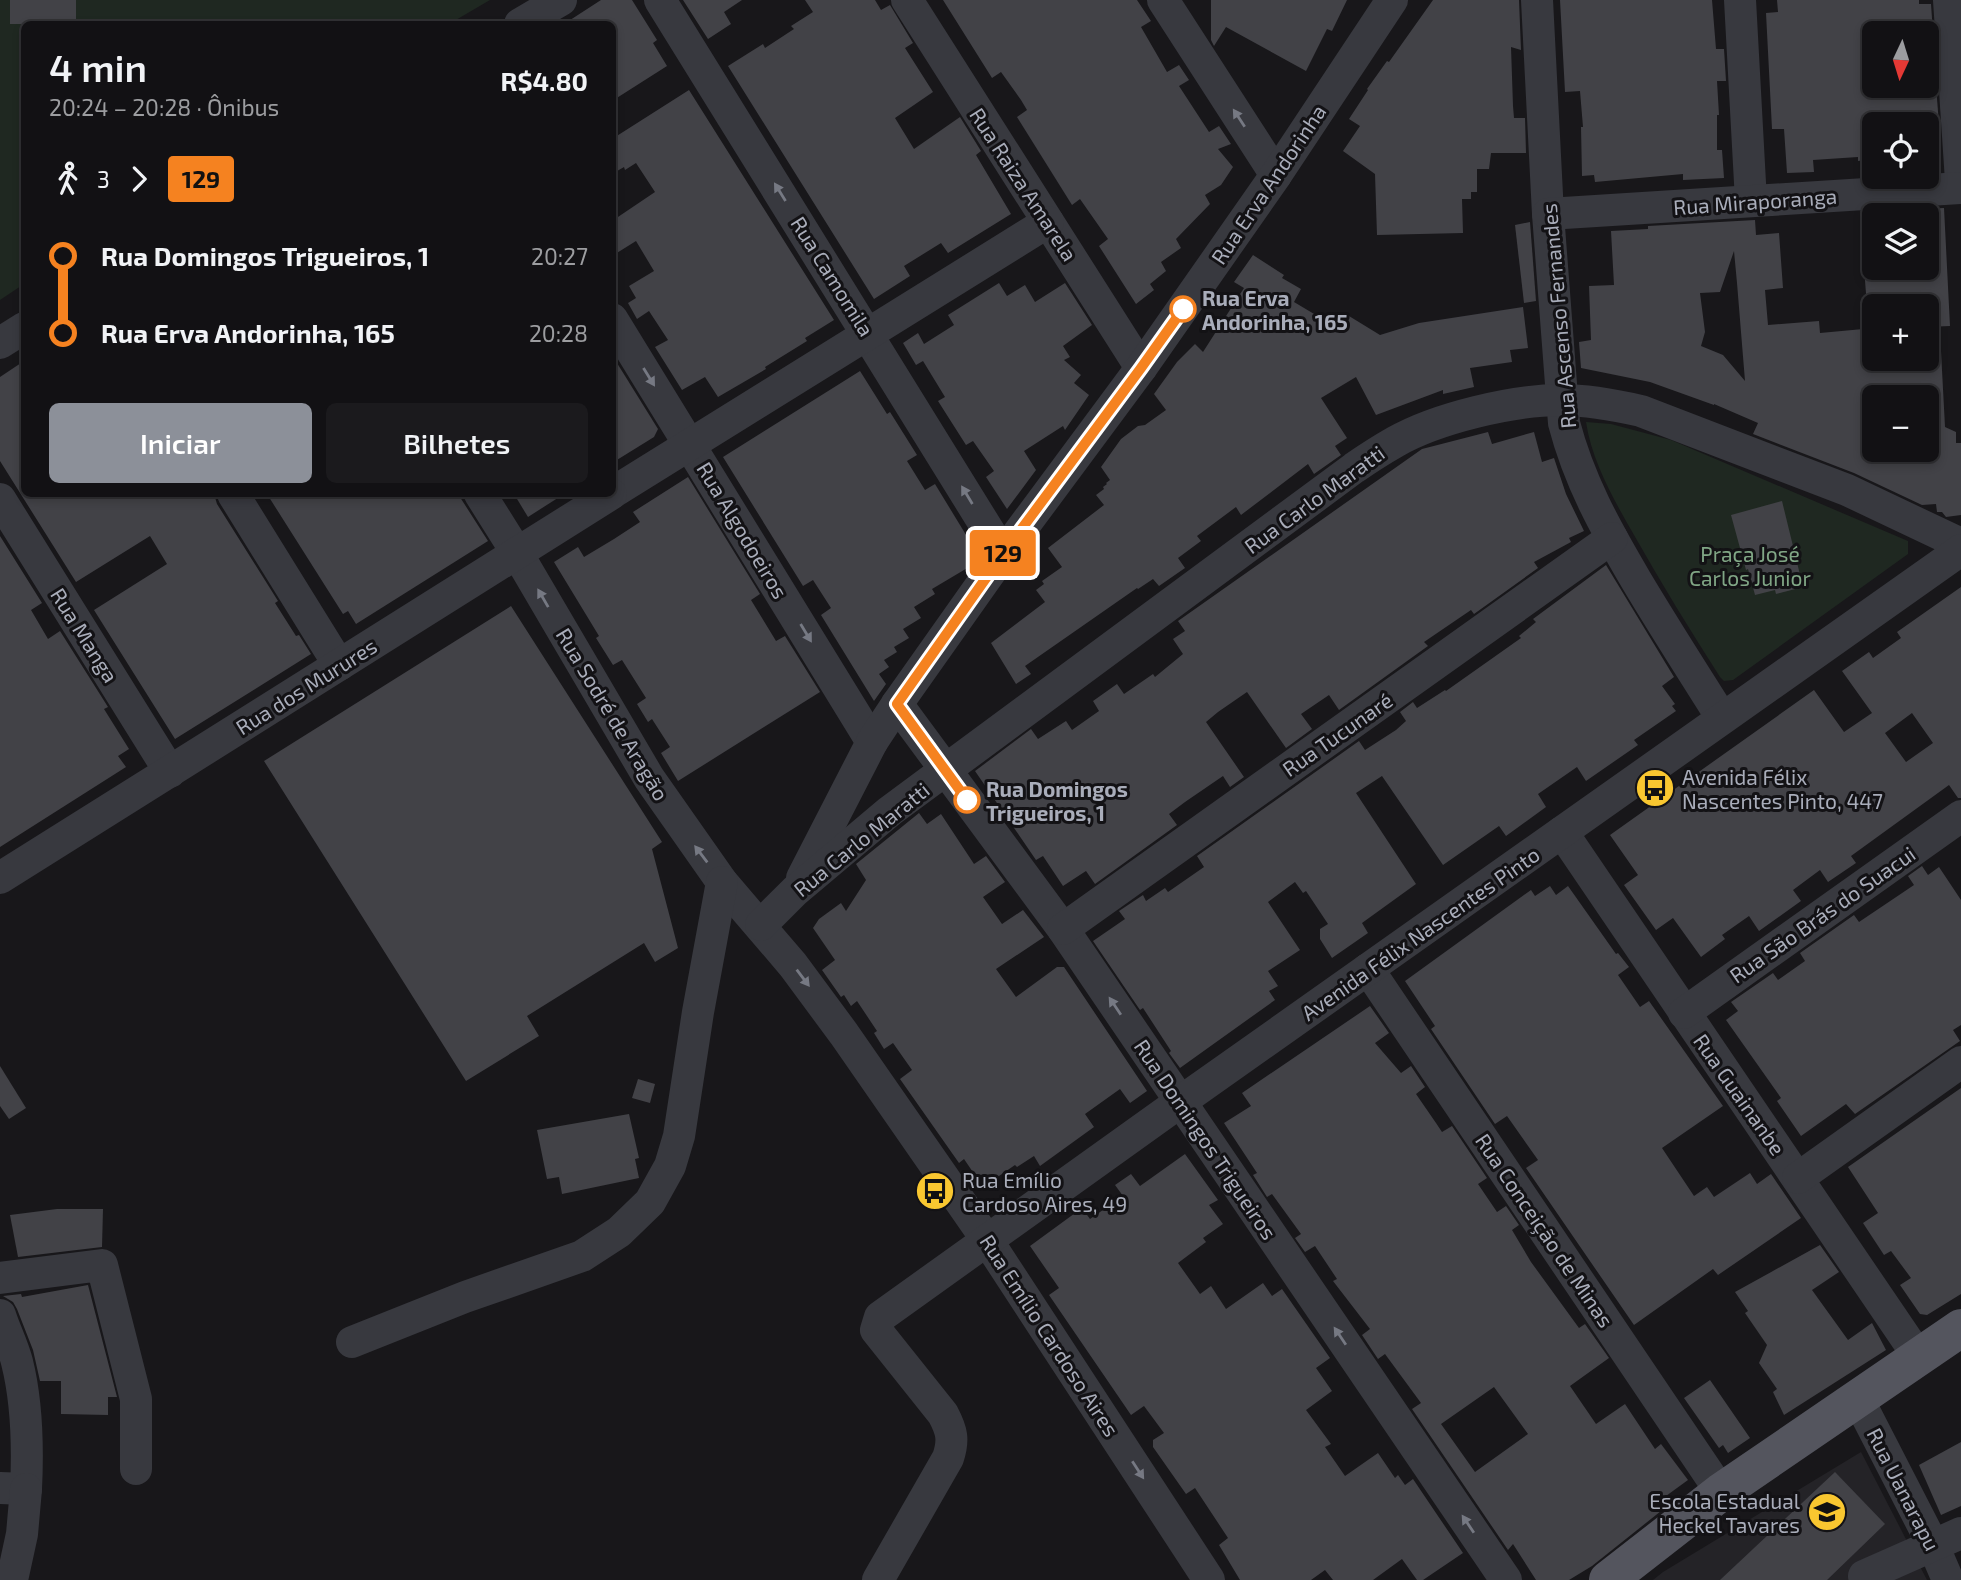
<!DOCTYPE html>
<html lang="pt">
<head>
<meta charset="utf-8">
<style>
	body { margin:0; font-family:"Exo 2",sans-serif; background:#1b1a1d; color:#f1f3f6; height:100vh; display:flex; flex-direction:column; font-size:26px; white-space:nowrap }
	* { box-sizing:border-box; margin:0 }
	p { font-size:23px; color:#9c9da0 }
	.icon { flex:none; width:38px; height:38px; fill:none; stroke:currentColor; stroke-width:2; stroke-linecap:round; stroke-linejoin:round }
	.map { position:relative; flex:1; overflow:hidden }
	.details { position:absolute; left:21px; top:21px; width:595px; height:476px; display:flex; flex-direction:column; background:#121114; border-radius:10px; box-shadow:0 4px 10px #0003,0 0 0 2px #313134 }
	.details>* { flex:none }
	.badge { padding:0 14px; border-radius:5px; font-size:24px; line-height:46px }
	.needle { width:46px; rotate:184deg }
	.buttons { position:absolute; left:1862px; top:21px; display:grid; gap:14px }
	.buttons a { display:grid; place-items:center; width:77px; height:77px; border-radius:10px; background:#121114; box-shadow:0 4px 10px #0003,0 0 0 2px #313134; font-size:35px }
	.map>.badge { position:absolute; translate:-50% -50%; box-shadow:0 0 0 4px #fff }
	.legs { display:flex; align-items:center; gap:10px; height:77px; padding:0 28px; font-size:23px }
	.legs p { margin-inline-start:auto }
	.head { display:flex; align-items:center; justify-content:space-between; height:119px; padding:0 28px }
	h1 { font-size:38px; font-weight:600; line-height:52px }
	.button { display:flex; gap:14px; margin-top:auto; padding:14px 28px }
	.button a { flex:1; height:80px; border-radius:10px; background:#8c9099; color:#fff; font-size:28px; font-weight:600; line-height:80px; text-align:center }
	.button a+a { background:#1b1a1d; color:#f1f3f6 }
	ul { padding:0 28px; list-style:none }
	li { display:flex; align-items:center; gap:24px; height:77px; font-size:26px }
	li i { display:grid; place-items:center; width:10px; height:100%; margin:0 9px; background:currentColor }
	li i::after { content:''; width:18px; height:18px; margin:-9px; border:5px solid; border-radius:50%; background:#121114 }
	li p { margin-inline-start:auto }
	li:first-child i { background:linear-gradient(#0000 50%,currentColor 0) }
	li:last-child i { background:linear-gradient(currentColor 50%,#0000 0) }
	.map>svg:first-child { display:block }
	.built { fill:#242327 }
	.green { fill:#1f2821 }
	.building { fill:#424247; fill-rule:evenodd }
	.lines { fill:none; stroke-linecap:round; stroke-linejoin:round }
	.minor { stroke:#38393f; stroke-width:32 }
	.major { stroke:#54555e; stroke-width:38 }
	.oneway { fill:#767983 }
	.line-1-casing { stroke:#fff; stroke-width:16 }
	.line-1 { stroke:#f58220; stroke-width:10 }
	.stop-1-dot { fill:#fff; stroke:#f58220; stroke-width:3.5 }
	.labels { text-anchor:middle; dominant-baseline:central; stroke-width:6; stroke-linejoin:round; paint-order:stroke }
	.street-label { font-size:21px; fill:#a9adba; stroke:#131215 }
	.stop-label { font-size:21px; font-weight:bold; fill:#a9adba; stroke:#131215; text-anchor:start }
	.park-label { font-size:21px; fill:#80a685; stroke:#131215 }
	.poi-label { font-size:21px; fill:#a9adba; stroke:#131215; text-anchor:start }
</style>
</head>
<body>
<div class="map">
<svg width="1961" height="1580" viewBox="0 0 1961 1580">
	<rect width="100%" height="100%" fill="#18171a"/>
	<path class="built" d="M1861,1452L1927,1580H1653L1663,1572Z"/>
	<g class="green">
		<path d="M0,0H490L449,24H24V284L0,300Z"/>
		<path d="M1586,422L1611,424L1671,440L1908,541V554L1733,680L1724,681L1720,677C1690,630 1661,583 1634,535C1614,500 1592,462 1586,422Z"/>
	</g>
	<g class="building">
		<rect x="10" y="0" width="66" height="24"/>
		<path d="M601,0H632L657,40L653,43L667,66L612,101V24H564Z"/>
		<path d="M683,0H742L724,12L731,24L708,39Z"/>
		<path d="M805,0H875L881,10L890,5L913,43L905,48L933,92L895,118L914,149L960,117L981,151L976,155L1011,214L948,253L941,243L904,266L910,276L874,299L728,66L763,44L765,48L794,29L791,26L813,12Z"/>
		<path d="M943,0H1137L1151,21L1141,27L1167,72L1179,65L1189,80L1179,86L1209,132L1219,126L1231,144L1218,149L1233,167L1221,185L1205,195L1210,204L1176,239L1181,248L1161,262L1166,271L1150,284L1154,290L1136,304L1099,246L1108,239L1080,199L1072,205L1017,117L1027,110L1021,100L1001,72L992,78Z"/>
		<path d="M1211,0H1347L1332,31L1327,29L1306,71L1226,27L1214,46L1211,40Z"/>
		<path d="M1433,0H1519L1521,50L1511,47L1513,106L1514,118H1525L1526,153H1491L1489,169H1477V192H1471V199H1462L1463,233L1377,235L1375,174L1343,151L1360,126L1349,119L1368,90L1367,89L1387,61L1389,62Z"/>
		<path d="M1560,0H1712L1716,49H1724L1726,81H1717L1719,115H1717V150H1722L1724,178L1683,180V174L1595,182L1594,175L1582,176L1581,127H1583L1580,91L1565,92Z"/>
		<path d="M1777,0H1919V4H1931L1933,33H1874V86H1936L1939,124H1874V159L1858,161V157L1813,160L1814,172L1787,173L1784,129H1772L1766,13L1778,12Z"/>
		<path d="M689,90L834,320L805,338L807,341L765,367L766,369L718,397L705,377L682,390L655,347L668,340L649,311L637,319L628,303L636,298L629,286L654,271L636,241L612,256V221L655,192L636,163L625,170L624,167L612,174V139Z"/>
		<path d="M1944,208L1950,326L1927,327V306H1867L1864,268H1927V209Z"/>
		<path d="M1755,220L1756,235L1779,233L1783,288L1765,290L1768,325L1819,321L1820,333L1874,328V359H1927V351H1941L1945,427L1956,432V443H1961V515L1946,517L1942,512H1937L1936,504L1922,505L1854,473L1753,434L1758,423L1714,404V405L1650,382L1581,368L1579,342L1591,340L1589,286L1614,285L1611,231L1648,229V226ZM1734,251L1737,283L1745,381L1723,355L1701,346L1705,332L1700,293L1720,292ZM1874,397H1927V450H1874Z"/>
		<path d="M1530,222L1536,301L1524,303L1515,225Z"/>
		<path d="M1253,255L1284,275L1282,278L1301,289L1294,302L1341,330L1349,316L1380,335L1419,323L1523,307L1528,348L1510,350L1512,362L1470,368L1474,387L1443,394V390L1376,415L1356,377L1321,398L1347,438L1335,446L1341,455L1314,474L1308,464L1241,515L1236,507L1197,536L1201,541L1178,558L1185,568L1159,586L1153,579L1138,589L1137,588L1025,666L1031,674L1016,684L991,643L1045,602L1036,590L1044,584L1042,581L1062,567L1048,548L1104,505L1096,495L1104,489L1103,487L1107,484L1106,483L1110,480L1101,467L1121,439L1138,426L1145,425L1166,410L1154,394L1177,362L1195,344L1203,352L1244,288L1234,282Z"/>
		<path d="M999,283L1007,296L1025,285L1035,302L1065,283L1092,325L1063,346L1070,357L1064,360L1081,375L1074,383L1089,395L1065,430L1063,426L1024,451L1036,470L1007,509L986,477L994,471L973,441L966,445L938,401L945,397L923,361L916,365L903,343L918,333L924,344L954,325L948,315Z"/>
		<path d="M612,355L658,429L654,437L612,463Z"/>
		<path d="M24,361V494H214L217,504L278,601L275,603L296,636L299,635L311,654L175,739L94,610L167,564L150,536L76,582L0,461V377Z"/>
		<path d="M860,371L887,414L890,412L917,455L907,461L925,490L935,484L974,548V561L969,567L932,589L935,594L914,607L921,618L903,629L909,638L894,647L897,652L884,660L889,667L879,674L886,684L874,701L821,615L831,608L813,580L803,586L723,457Z"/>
		<path d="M1488,432L1492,444L1534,432L1542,462L1554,458L1566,494L1584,531L1569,538L1571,542L1534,562L1538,568L1474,614L1471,610L1424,642L1428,646L1339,710L1329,695L1301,714L1312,729L1286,748L1247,692L1218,712L1206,722L1244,777L1230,787L1223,776L1185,802L1169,814L1177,825L1095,884L1086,871L1063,886L1043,856L1036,860L975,771L1031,729L1038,739L1066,721L1072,730L1099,711L1093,701L1117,684L1124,694L1153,674L1155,677L1183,654L1173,639L1185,631L1178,621L1422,449Z"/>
		<path d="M688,477L760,594L751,600L776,641L785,636L820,692L678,781L661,753L670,747L652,719L648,722L637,704L646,698L622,660L613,665L596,638L599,636L554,562L578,547L584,557L614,539L640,522L633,512Z"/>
		<path d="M267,494H458L488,541L356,624L348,611L343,614Z"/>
		<path d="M514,494H564L528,517Z"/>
		<path d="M1782,501L1803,587L1776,594L1775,590L1755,595L1748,569L1746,570L1731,515Z"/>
		<path d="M0,536L42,603L31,610L48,639L60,631L108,707L104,709L129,749L118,756L126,767L0,847Z"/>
		<path d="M1606,565L1674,677L1662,686L1675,704L1672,706L1676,711L1634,740L1638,745L1586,781L1577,767L1538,794L1546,807L1506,836L1499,826L1443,865L1382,776L1356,793L1416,884L1362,923L1368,933L1332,958L1320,939V929L1328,924L1306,891L1303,893L1295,882L1268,902L1300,950L1268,971L1278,986L1269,991L1275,1000L1180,1068L1169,1053L1171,1051L1143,1008L1140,1010L1093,941L1125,919L1119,911L1143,895L1146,901L1165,888L1168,892L1204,867L1197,856L1359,741L1365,750L1396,730L1406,721L1400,712L1413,702L1417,708L1445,690L1446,691L1521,638L1519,636L1536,622L1533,619Z"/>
		<path d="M1961,587V798H1958L1949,785L1851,856L1856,863L1828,882L1820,870L1793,890L1801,901L1759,931L1749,916L1722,935L1725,939L1701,957L1673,918L1656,930L1624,885L1638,875L1610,835L1814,690L1844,732L1872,713L1842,671L1869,652L1873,658L1901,638L1897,632ZM1912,713L1933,743L1906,762L1885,733Z"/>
		<path d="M511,606L662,842L652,849L678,948L655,962L644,943L527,1016L539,1036L466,1081L264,761Z"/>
		<path d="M919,813L927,824L941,814L974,864L986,856L1005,882L983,897L1002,924L1023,910L1044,937L996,969L1016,997L1057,967H1064L1147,1091L1130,1103L1120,1089L1085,1114L1094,1127L1040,1166L1034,1156L1017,1167L1015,1165L983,1187L964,1159L959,1163L900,1079L912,1070L893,1043L884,1049L874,1033L877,1031L857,1001L851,1006L844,995L841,997L822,970L835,960L813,928L819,919L841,903L846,911L866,880L856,864Z"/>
		<path d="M1922,866L1928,875L1939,867L1961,900V1025L1953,1030L1960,1041L1855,1114L1846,1104L1801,1136L1777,1101L1781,1098L1726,1020L1738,1011L1731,1002L1773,973L1778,980L1805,961L1800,953L1854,915L1859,922L1914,885L1908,876Z"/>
		<path d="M1550,886L1556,895L1568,886L1616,954L1618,953L1629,967L1618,975L1640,1007L1649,1001L1723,1106L1662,1148L1694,1196L1707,1187L1714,1197L1750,1173L1757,1184L1771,1174L1801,1218L1718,1275L1713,1269L1634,1325L1526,1168L1538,1160L1507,1116L1495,1124L1431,1029L1435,1026L1405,981L1531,890L1535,896Z"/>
		<path d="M1370,1006L1389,1033L1375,1043L1401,1073L1411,1066L1425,1087L1416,1094L1436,1123L1442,1132L1452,1126L1487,1178L1478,1184L1497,1212L1506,1206L1519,1225L1512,1230L1531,1262L1579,1328L1585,1324L1609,1358L1570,1386L1596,1424L1625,1404L1655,1449L1661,1444L1688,1480L1666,1496L1670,1503L1661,1511L1592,1566L1569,1580H1536L1513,1544L1508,1550L1412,1409L1421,1403L1385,1354L1378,1359L1362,1335L1370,1329L1333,1281L1337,1279L1315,1246L1305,1252L1295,1238L1301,1234L1272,1194L1267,1197L1253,1175L1257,1173L1224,1123L1251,1106L1242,1093ZM1494,1387L1528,1434L1475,1472L1441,1424Z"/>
		<path d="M0,1066L26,1108L9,1119L0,1106Z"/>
		<path d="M638,1079L655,1084L650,1103L632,1098Z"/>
		<path d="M1961,1088V1294L1927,1315L1920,1314L1900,1285L1911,1278L1891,1251L1884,1255L1863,1223L1878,1213L1848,1167Z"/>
		<path d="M629,1114L639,1158L635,1159L639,1178L562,1194L559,1177L547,1179L537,1130Z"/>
		<path d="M1185,1154L1218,1200L1209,1205L1223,1224L1203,1238L1206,1242L1178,1263L1200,1294L1211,1286L1226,1309L1263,1283L1272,1296L1282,1289L1330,1358L1316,1368L1332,1391L1306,1410L1331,1444L1325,1447L1345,1476L1378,1453L1395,1478L1398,1475L1405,1485L1413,1479L1463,1553L1423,1580H1417L1402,1559L1373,1580H1333L1325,1570L1311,1580H1240L1219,1545L1228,1538L1195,1488L1186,1494L1153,1447V1440L1164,1433L1144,1406L1131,1415L1049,1295L1059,1288L1030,1246L1082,1208L1090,1219L1123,1196L1115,1185L1131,1174L1140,1186Z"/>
		<path d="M57,1209H103L102,1247L18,1257L10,1215Z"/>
		<path d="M1820,1245L1839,1272L1812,1290L1848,1340L1872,1323L1886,1350L1784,1415L1773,1392L1777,1389L1759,1363L1767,1345L1745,1313L1748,1311L1735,1292Z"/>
		<path d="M88,1285L117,1397H108V1415L61,1414V1381H40L33,1350L17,1309L13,1302L3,1296L21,1294L22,1297Z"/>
		<path d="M1710,1380L1750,1438L1728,1453L1723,1445L1719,1448L1684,1398Z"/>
		<path d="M1961,1442V1506L1941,1515L1919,1465Z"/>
		<path d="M1835,1472L1885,1524L1827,1580H1720Z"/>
	</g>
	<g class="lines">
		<g class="minor">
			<path d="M660,0L1003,554"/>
			<path d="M907,0L1141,368"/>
			<path d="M1163,0L1276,175"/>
			<path d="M1537,0L1548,214L1564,423C1579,481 1606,529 1636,580C1664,627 1693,672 1722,718"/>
			<path d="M1740,0L1751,201"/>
			<path d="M1949,0L1961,181"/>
			<path d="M520,24L561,0"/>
			<path d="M1548,214L1961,188"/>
			<path d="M612,319L872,742"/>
			<path d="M0,343L24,328"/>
			<path d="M612,493L1048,222"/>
			<path d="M233,494L339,665"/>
			<path d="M480,494L517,553L649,778L722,882L793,965L844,1034L987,1240L1209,1580"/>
			<path d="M0,499L170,772"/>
			<path d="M897,704L1063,929L1506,1580"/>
			<path d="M1562,832L1918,1356"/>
			<path d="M0,878L611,494"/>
			<path d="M802,878L872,742L897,704L1003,554L1141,368L1276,175L1392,0"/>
			<path d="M761,925L795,891L890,811L1354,468C1367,459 1381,450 1395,442C1437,418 1513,400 1561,400C1588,400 1615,405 1641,411L1847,490L1961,544"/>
			<path d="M1063,929L1612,538"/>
			<path d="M1368,969L1721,1492"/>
			<path d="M1684,1013L1961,816"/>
			<path d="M1798,1178L1961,1062"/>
			<path d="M0,1278L102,1265L136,1399V1469"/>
			<path d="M0,1315C5,1331 13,1346 17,1362C27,1402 28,1448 26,1489L0,1488"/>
			<path d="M352,1342L465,1297L582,1256L619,1232L650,1202L670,1166L679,1136L698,1012L722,882"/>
			<path d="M1858,1399L1933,1545L1948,1580"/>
			<path d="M1864,1576L1961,1533"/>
			<path d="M12,1580L22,1534L26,1489"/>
			<path d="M878,1580L948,1458C954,1440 952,1431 943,1414L876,1330L880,1317L1180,1102L1961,550"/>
		</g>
		<path class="major" d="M1608,1580L1721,1492L1961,1328"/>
	</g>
	<defs><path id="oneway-solid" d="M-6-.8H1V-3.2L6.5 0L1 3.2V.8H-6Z" transform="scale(1.75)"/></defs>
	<g class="oneway">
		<use href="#oneway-solid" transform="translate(1239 118) rotate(-123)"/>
		<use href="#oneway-solid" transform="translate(780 192) rotate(-122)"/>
		<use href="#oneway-solid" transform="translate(649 377) rotate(58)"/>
		<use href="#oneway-solid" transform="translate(967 495) rotate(-121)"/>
		<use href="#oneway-solid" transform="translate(543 598) rotate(-120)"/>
		<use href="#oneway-solid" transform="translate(806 633) rotate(59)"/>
		<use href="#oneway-solid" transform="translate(701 854) rotate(-127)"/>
		<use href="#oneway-solid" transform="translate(803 978) rotate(53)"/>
		<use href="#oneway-solid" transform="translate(1115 1006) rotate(-124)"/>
		<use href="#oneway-solid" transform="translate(1340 1336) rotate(-124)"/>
		<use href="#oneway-solid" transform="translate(1138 1470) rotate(57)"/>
		<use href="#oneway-solid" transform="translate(1468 1524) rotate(-124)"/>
	</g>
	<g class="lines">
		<g class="line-1-casing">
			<path id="line-1" d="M967,800L897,704L1003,554L1141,368L1183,309"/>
		</g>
		<use href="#line-1" class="line-1"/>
	</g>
	<defs>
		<g id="bus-disc" transform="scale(2.0125)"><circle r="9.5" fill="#f9c730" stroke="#131215"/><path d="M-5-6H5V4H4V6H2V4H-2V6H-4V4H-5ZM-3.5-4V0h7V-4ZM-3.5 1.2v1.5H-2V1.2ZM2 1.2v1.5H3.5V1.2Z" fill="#111"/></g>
		<g id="school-disc" transform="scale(2.0125)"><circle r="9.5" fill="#f9c730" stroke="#131215"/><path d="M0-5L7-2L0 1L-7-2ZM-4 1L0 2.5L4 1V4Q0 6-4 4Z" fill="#111"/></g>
	</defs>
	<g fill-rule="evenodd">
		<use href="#bus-disc" x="1655" y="788"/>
		<use href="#bus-disc" x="935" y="1191"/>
		<use href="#school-disc" x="1827" y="1512"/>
	</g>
	<g class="stop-1-dot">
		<circle cx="1183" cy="309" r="12"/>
		<circle cx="967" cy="800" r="12"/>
	</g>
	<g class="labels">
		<g class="street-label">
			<text transform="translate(1024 184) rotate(57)">Rua Raiza Amarela</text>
			<text transform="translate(1268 184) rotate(-56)">Rua Erva Andorinha</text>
			<text transform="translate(1755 201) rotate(-4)">Rua Miraporanga</text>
			<text transform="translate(833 276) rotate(58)">Rua Camomila</text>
			<text transform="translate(1558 316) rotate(-95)">Rua Ascenso Fernandes</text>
			<text transform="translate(1314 499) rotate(-36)">Rua Carlo Maratti</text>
			<text transform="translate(743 530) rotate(59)">Rua Algodoeiros</text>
			<text transform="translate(85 635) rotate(58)">Rua Manga</text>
			<text transform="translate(306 686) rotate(-32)">Rua dos Murures</text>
			<text transform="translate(613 714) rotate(59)">Rua Sodré de Aragão</text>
			<text transform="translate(1337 734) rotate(-35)">Rua Tucunaré</text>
			<text transform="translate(861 839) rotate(-39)">Rua Carlo Maratti</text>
			<text transform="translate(1822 914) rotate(-35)">Rua São Brás do Suacui</text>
			<text transform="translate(1420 933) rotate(-35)">Avenida Félix Nascentes Pinto</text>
			<text transform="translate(1740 1094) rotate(55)">Rua Guainanbe</text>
			<text transform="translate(1206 1139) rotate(56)">Rua Domingos Trigueiros</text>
			<text transform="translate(1545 1230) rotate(56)">Rua Conceição de Minas</text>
			<text transform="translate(1050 1335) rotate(57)">Rua Emílio Cardoso Aires</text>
			<text transform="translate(1904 1489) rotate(63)">Rua Uanarapu</text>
		</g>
		<g class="stop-label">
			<text x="1202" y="297">Rua Erva<tspan x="1202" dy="24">Andorinha, 165</tspan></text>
			<text x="986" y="788">Rua Domingos<tspan x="986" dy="24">Trigueiros, 1</tspan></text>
		</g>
		<g class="park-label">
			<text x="1750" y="553">Praça José<tspan x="1750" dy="24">Carlos Junior</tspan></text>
		</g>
		<g class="poi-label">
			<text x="1682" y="776">Avenida Félix<tspan x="1682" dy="24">Nascentes Pinto, 447</tspan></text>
			<text x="962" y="1179">Rua Emílio<tspan x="962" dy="24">Cardoso Aires, 49</tspan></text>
			<text x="1800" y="1500" text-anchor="end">Escola Estadual<tspan x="1800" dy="24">Heckel Tavares</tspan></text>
		</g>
	</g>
</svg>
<div class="buttons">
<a><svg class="needle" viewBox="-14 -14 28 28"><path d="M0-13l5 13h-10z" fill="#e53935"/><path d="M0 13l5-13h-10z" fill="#9c9da0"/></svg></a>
<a><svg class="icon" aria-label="locate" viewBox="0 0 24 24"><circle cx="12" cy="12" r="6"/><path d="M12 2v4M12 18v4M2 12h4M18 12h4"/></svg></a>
<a><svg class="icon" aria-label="layers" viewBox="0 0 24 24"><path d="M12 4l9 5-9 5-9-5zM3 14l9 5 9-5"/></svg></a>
<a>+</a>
<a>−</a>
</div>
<b class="badge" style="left:1003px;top:553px;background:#f58220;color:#111">129</b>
<section class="details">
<div class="head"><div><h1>4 min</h1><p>20:24 – 20:28 · Ônibus</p></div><b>R$4.80</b></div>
<div class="legs"><svg class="icon" aria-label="walk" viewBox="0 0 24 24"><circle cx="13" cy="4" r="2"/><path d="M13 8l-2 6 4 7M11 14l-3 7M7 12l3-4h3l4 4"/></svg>3<svg class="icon" aria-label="forward" viewBox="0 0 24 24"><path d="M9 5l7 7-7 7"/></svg><b class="badge" style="background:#f58220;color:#111">129</b></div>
<ul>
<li><i style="color:#f58220"></i><b>Rua Domingos Trigueiros, 1</b><p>20:27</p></li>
<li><i style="color:#f58220"></i><b>Rua Erva Andorinha, 165</b><p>20:28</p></li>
</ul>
<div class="button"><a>Iniciar</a><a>Bilhetes</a></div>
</section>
</div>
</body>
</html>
